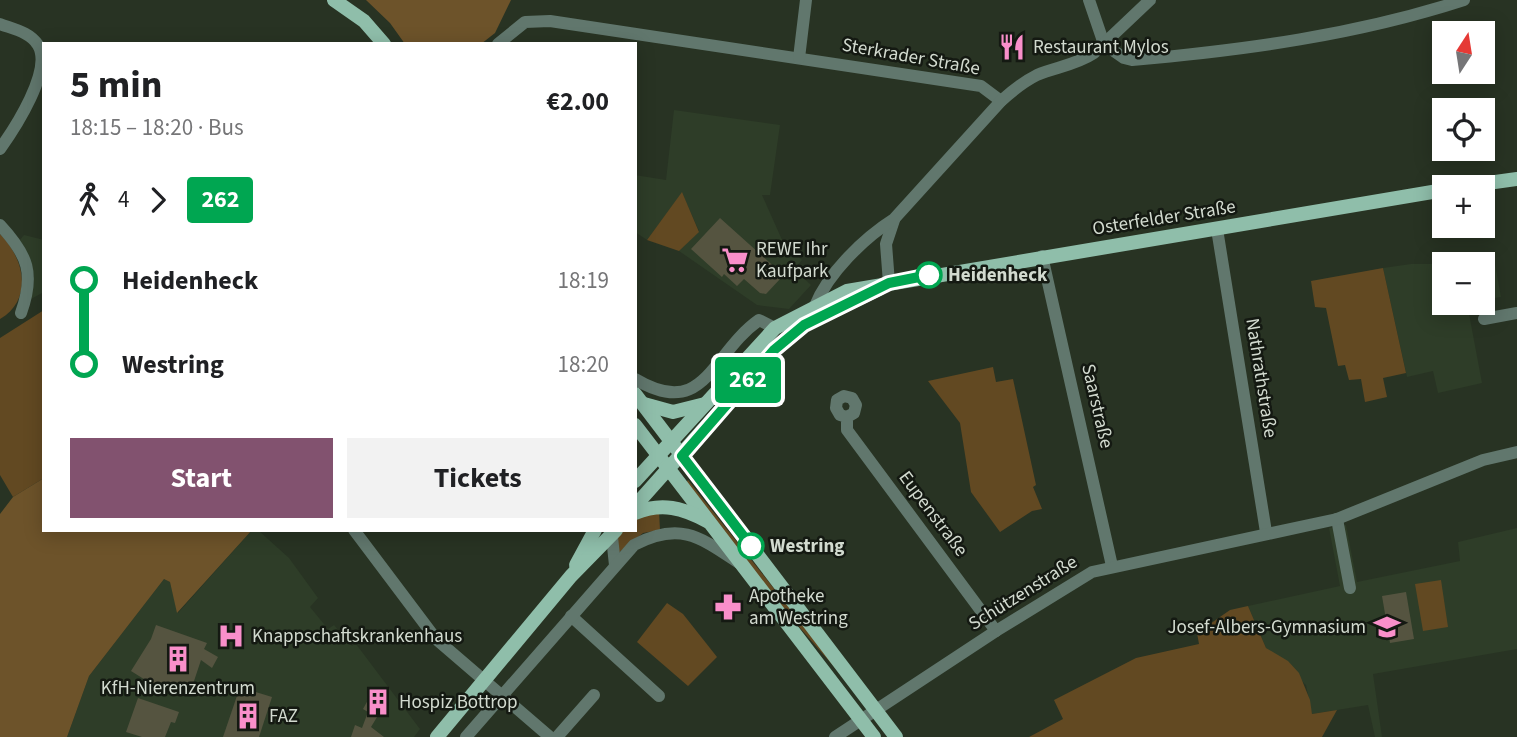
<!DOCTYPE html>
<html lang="en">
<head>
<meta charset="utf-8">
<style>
	body { margin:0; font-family:"Source Sans 3",sans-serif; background:#f2f2f2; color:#202124; height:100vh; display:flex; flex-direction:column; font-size:26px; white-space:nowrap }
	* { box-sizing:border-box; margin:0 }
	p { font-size:23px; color:#757577 }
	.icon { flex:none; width:38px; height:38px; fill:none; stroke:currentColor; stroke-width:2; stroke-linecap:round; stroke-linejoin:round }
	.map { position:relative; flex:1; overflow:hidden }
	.side { position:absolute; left:42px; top:42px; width:595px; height:490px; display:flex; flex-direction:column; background:#fff; border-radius:0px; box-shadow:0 4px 18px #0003 }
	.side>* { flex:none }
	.badge { padding:0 14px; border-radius:5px; font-size:24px; line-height:46px }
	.needle { width:46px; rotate:12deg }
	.controls { position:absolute; left:1432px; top:21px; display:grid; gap:14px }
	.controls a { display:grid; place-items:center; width:63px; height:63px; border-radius:0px; background:#fff; box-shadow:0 4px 18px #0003; font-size:35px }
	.map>.badge { position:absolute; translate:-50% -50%; box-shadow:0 0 0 4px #fff }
	.legs { display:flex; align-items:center; gap:10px; height:77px; padding:0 28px; font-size:23px }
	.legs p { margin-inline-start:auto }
	.head { display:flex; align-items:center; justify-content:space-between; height:119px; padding:0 28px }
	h1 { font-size:38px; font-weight:700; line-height:52px }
	.button { display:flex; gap:14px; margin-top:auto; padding:14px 28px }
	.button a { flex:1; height:80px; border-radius:0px; background:#82526f; color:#fff; font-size:28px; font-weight:700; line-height:80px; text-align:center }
	.button a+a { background:#f2f2f2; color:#202124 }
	ul { padding:0 28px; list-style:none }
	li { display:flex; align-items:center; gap:24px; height:84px; font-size:26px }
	li i { display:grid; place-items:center; width:10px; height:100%; margin:0 9px; background:currentColor }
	li i::after { content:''; width:18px; height:18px; margin:-9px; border:5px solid; border-radius:50%; background:#fff }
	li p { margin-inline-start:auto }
	li:first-child i { background:linear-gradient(#0000 50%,currentColor 0) }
	li:last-child i { background:linear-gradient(currentColor 50%,#0000 0) }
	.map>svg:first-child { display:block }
	.built { fill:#2e3d28 }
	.green { fill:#624922 }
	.forest { fill:#6d532a }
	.building { fill:#555440 }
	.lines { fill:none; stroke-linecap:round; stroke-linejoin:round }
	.minor { stroke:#61776d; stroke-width:12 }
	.major { stroke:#8fbeaa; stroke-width:14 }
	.line-1-casing { stroke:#fff; stroke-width:16 }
	.line-1 { stroke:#00a651; stroke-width:10 }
	.stop-1-dot { fill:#fff; stroke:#00a651; stroke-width:3.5 }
	.labels { text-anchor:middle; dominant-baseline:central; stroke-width:5; stroke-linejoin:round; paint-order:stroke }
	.poi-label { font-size:19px; fill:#d2dacf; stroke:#141912; text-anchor:start }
	.street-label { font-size:19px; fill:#d2dacf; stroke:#141912 }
	.stop-label { font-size:19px; font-weight:bold; fill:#d2dacf; stroke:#141912; text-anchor:start }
</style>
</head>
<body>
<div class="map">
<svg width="1517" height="737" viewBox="0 0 1517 737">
	<rect width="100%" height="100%" fill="#283323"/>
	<g class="built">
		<path d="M674,110L780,125L770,195H762L783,242L802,260L794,269L811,285L789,309L757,305L679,251L699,231L682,193L647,240L635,232V175L666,180Z"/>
		<path d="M24,235L44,240V292L31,299L34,276L20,240Z"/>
		<path d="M1411,264H1452H1444V303H1467L1482,383L1438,393L1433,371L1407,377L1383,268Z"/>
		<path d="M1482,264H1495L1501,297L1482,300Z"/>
		<path d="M1346,525L1357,582L1460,561L1458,542L1517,528V649L1373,674L1382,737H1375L1368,705L1312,714L1306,685L1266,648L1248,606L1340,586L1329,528Z"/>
		<path d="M252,530H258L289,558L318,598L310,607L328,629L334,625L352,646L355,643L362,652L420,729L414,737H67L89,676L164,579L170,582L178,613Z"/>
	</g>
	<g class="green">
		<path d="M682,192L699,232L679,251L647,240Z"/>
		<path d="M0,234C24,258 34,299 0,319Z"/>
		<path d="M1383,268L1406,373L1383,378L1387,397L1365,402L1361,379L1349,380L1345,365L1338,366L1326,308L1315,307L1311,281Z"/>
		<path d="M44,310V478L13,497L0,475V338Z"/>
		<path d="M993,367L996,382L1013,379L1036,485L1033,487L1042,509L1032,511L1000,532L971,492L960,423L928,381Z"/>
		<path d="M688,480L851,686L779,604L686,483Z"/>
		<path d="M659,511L660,530L643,533L617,554V537L622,530H635V519Z"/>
		<path d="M1441,580L1448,627L1423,631L1415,584Z"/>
		<path d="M667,603L683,614L717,657L688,686L637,642Z"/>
		<path d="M1248,606L1266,648L1288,661L1299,673L1310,700L1312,714L1337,710L1322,737H1029L1063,719L1054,700L1136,658L1199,644L1197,633L1230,610Z"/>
	</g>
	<g class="forest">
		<path d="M366,0H511L495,33L481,44H405L390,23Z"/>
		<path d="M44,478V530H252L177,613L170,582L164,579L89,676L67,737H0V514L13,497Z"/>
	</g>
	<g class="building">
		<path d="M720,218L779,271L781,278L766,294L760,293L744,279L737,286L724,274L722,277L691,249Z"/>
		<path d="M1406,592L1414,639L1390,643L1382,596Z"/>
		<path d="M156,625L207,643L204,649L218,657L212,668L201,660L190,693L167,685L163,691L131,671L151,639Z"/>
		<path d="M240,687L272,697L259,737H223Z"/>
		<path d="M373,691L388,699L371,727L384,737H351L355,725L362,728L368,712L363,709Z"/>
		<path d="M138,698L179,712L175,723L171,722L165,737H142L126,732Z"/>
	</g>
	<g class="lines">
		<g class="minor">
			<path d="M1089,0L1104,44"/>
			<path d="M0,24C13,29 30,32 38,45C53,70 15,128 0,149"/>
			<path d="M498,44L525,22L550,21L981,86L1001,101"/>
			<path d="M1104,44L1124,58L1132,60C1245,50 1356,35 1464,0"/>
			<path d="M799,58L806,0"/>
			<path d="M0,225C28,255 35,274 21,313"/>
			<path d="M1217,229L1266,532"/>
			<path d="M1042,256L1112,566"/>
			<path d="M889,283L886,244L894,220"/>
			<path d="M815,306C828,273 864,238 894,219L1001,101C1012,91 1023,82 1037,75C1056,67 1076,65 1094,53L1150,0"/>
			<path d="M1484,319L1517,313"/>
			<path d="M635,379C705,421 711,354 759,320L775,328"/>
			<path d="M847,417L840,415L836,408L837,400L844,396L852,398L856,405L854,413L847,417V430L996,631"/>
			<path d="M1337,519L1350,588"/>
			<path d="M354,530L436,639L550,737"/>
			<path d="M612,537L615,565"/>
			<path d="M571,616L659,696"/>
			<path d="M466,737L634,545C680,521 700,537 739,563"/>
			<path d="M557,737L594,695"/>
			<path d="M835,737L996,631L1092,572L1337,519L1483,460L1517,452"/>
		</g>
		<g class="major">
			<path d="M334,0L364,21L384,44"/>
			<path d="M1459,187L1517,179"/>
			<path d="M635,394L896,737"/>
			<path d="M644,404L673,412L705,404"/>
			<path d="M635,425L874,737"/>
			<path d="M635,481L775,328L847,291L1444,190"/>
			<path d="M635,506L774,350L804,325L879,289"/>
			<path d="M635,513C662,502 683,508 707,521"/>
			<path d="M576,565L595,530"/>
			<path d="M437,737L571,576L616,530"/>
		</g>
	</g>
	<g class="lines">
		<g class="line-1-casing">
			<path id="line-1" d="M751,546L682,456L774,350L804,325L889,283L929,275"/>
		</g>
		<use href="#line-1" class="line-1"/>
	</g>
	<defs>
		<g id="restaurant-bare" transform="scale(2.1)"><path d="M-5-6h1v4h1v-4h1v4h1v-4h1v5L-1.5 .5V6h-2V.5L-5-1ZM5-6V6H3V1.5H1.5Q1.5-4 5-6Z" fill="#f98fca" stroke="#141912" stroke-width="2.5" paint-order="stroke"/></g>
		<g id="supermarket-bare" transform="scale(2.1)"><path d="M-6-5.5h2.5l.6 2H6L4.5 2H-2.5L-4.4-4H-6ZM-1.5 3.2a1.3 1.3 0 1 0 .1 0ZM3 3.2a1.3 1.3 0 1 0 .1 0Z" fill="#f98fca" stroke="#141912" stroke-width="2.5" paint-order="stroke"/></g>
		<g id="pharmacy-bare" transform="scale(2.1)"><path d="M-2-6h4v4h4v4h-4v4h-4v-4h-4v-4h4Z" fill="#f98fca" stroke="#141912" stroke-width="2.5" paint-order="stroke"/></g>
		<g id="school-bare" transform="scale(2.1)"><path d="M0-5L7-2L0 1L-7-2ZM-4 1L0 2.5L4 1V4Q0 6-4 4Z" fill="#f98fca" stroke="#141912" stroke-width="2.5" paint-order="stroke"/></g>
		<g id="hospital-bare" transform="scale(2.1)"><path d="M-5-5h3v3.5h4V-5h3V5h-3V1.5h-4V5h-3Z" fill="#f98fca" stroke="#141912" stroke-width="2.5" paint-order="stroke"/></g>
		<g id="building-bare" transform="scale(2.1)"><path d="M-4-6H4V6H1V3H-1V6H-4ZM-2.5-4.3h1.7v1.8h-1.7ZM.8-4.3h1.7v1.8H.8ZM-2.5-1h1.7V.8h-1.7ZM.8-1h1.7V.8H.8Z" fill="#f98fca" stroke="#141912" stroke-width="2.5" paint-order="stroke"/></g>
	</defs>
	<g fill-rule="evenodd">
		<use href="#restaurant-bare" x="1012" y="47"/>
		<use href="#supermarket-bare" x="735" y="260"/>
		<use href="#pharmacy-bare" x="728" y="607"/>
		<use href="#school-bare" x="1387" y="627"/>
		<use href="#hospital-bare" x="231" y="636"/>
		<use href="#building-bare" x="178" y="659"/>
		<use href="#building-bare" x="378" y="702"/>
		<use href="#building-bare" x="248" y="716"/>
	</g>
	<g class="stop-1-dot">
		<circle cx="929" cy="275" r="12"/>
		<circle cx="751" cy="546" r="12"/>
	</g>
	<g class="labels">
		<g class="poi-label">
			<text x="1033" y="47">Restaurant Mylos</text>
			<text x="756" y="249">REWE Ihr<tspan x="756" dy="22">Kaufpark</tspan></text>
			<text x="749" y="596">Apotheke<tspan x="749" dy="22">am Westring</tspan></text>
			<text x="1366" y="627" text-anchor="end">Josef-Albers-Gymnasium</text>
			<text x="252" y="636">Knappschaftskrankenhaus</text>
			<text x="178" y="688" text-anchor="middle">KfH-Nierenzentrum</text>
			<text x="399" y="702">Hospiz Bottrop</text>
			<text x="269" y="716">FAZ</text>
		</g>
		<g class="street-label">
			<text transform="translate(911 57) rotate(10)">Sterkrader Straße</text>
			<text transform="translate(1164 218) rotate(-9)">Osterfelder Straße</text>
			<text transform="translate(1261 378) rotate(81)">Nathrathstraße</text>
			<text transform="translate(1097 406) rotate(77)">Saarstraße</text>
			<text transform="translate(933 514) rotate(53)">Eupenstraße</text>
			<text transform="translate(1023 593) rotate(-32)">Schützenstraße</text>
		</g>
		<g class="stop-label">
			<text x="948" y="275">Heidenheck</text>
			<text x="770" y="546">Westring</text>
		</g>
	</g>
</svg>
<div class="controls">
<a><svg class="needle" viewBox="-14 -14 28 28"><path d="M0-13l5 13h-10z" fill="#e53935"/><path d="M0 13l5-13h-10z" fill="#757577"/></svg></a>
<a><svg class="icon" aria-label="locate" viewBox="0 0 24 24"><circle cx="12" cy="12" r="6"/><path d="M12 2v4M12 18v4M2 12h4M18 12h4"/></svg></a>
<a>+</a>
<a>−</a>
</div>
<b class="badge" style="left:748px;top:380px;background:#00a651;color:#fff">262</b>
<section class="side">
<div class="head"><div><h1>5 min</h1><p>18:15 – 18:20 · Bus</p></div><b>€2.00</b></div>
<div class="legs"><svg class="icon" aria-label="walk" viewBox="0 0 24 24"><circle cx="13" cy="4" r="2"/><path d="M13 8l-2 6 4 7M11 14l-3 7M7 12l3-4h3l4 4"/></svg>4<svg class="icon" aria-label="forward" viewBox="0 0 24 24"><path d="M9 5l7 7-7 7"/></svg><b class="badge" style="background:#00a651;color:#fff">262</b></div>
<ul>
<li><i style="color:#00a651"></i><b>Heidenheck</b><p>18:19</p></li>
<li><i style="color:#00a651"></i><b>Westring</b><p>18:20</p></li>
</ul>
<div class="button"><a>Start</a><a>Tickets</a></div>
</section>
</div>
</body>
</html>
